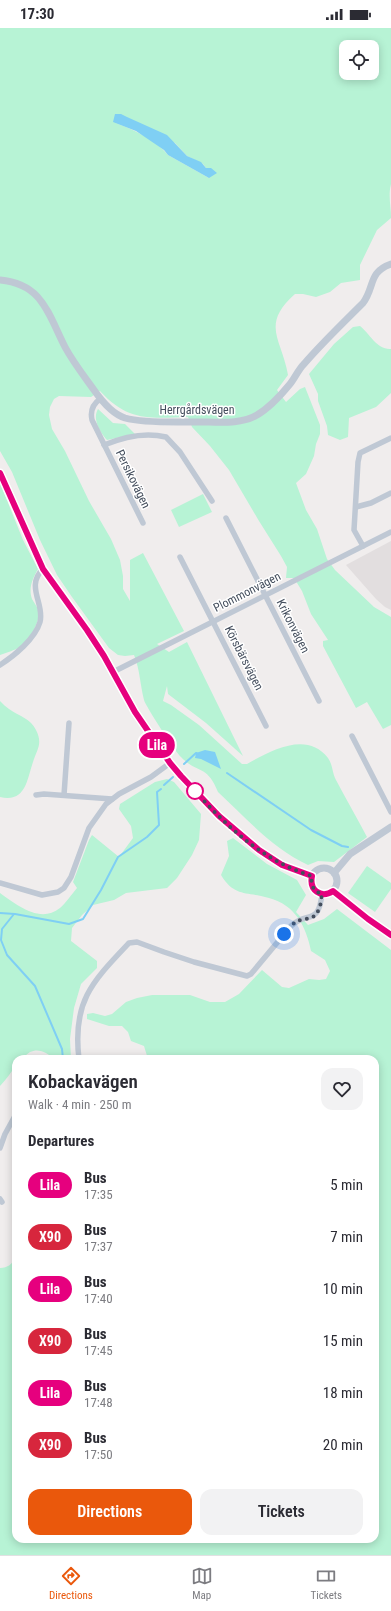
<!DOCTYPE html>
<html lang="en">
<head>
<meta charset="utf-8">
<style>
	body { margin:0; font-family:"Roboto Condensed",sans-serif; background:#f2f2f3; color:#2b2b33; height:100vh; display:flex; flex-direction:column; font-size:15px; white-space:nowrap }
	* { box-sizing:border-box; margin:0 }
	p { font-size:13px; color:#7c7c81 }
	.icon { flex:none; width:22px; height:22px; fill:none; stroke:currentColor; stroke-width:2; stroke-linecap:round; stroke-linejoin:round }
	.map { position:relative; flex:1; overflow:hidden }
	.drawer { position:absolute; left:12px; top:1027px; width:367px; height:488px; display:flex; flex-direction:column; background:#fff; border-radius:12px; box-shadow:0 2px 10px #0003 }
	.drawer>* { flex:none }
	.badge { padding:0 8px; border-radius:13px; font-size:14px; line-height:26px }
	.buttons { position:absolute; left:339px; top:12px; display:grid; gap:8px }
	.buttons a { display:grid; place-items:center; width:40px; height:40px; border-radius:8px; background:#fff; box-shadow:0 2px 10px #0003; font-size:20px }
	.you { position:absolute; width:20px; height:20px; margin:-10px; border:3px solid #fff; border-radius:50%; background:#1a73e8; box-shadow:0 0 0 6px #1a73e833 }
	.map>.badge { position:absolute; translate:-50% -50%; box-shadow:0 0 0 2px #fff }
	h2 { padding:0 16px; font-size:15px; line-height:36px }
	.round { display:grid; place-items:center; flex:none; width:42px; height:42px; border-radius:12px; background:#f2f2f3 }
	.head { display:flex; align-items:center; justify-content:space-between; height:68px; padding:0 16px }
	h1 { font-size:19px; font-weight:600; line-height:30px }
	.cta { display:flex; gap:8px; margin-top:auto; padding:8px 16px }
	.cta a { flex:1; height:46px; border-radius:12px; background:#ea580c; color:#fff; font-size:16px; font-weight:600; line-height:46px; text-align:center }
	.cta a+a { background:#f2f2f3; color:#2b2b33 }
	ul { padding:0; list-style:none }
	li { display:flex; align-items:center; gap:12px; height:52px; padding:0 16px }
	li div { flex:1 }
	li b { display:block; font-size:15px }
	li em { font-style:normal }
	li .badge { min-width:44px; font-weight:700; text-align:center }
	.status { display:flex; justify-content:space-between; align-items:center; height:28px; padding:0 20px; background:#fff; direction:ltr }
	.status svg { height:11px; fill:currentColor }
	.tabs { display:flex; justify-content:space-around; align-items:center; height:56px; border-top:1px solid #e1e1e2; background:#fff; font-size:11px; color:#7c7c81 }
	.tabs a { display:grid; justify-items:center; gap:2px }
	.tabs .selected { color:#ea580c }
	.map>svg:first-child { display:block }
	.education { fill:#e2dedf }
	.green { fill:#b7f3d5; fill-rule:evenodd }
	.water { fill:#7fcff4 }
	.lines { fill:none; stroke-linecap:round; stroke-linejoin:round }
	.stream { stroke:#7fcff4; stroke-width:2 }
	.minor { stroke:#bfc8d4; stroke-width:5.5 }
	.tertiary { stroke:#bfc8d4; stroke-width:7 }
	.line-casing { stroke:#fff; stroke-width:9 }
	.line { stroke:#e6007e; stroke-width:6 }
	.walk { stroke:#444e5d; stroke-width:4; stroke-dasharray:0 7.2 }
	.stop-dot { fill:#fff; stroke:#e6007e; stroke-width:2 }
	.labels { text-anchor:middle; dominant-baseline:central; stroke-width:3; stroke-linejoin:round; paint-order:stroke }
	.street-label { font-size:12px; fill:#444e5d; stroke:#fff }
</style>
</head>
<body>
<div class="status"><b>17:30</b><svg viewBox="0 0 49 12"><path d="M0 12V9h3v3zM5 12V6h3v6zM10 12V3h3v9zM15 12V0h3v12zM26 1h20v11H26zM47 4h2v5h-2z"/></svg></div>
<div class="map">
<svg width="391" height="1527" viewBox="0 0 391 1527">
	<rect width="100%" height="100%" fill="#f0eded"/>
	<path class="education" d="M391,513V582L385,579L376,571L346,537Z"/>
	<g class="green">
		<path d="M0,0H391V156C388,168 391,178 391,190L377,202L360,237V252L341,255L330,264L316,269L303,266H295C260,297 282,311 288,347L277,362L286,374L300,361L305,359L320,397V406L316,416L314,428L306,446L296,455L306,482L317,501L327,531L335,542L374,579L391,589V697L383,701L367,674L356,680L323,618V613L328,612L311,586L302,563L294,550H286L287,539L281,528L259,493L229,442L210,418L192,399L188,389C150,390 128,394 100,363L91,369L59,368L54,371L50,379L49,387L52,401L65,423L89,473L111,511L120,532L123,548V561L130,573V532L143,525L184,603L157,616L169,624L187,614L243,728L206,695L168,666L167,658L163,673L171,677L199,697L242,736H247C270,723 307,702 328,730C333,737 332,745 336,752C346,771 357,790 367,809L334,834L318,833L308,837C273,821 246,790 218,764C207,736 197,746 181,729C176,725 145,677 144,672C140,656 140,642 134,627L125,628L118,627L109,620L72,569L57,547L40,512L12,444L0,423ZM346,19H372V45H346ZM113,94L175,115L187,128L203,136L206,140L209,150L168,127C155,111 132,101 113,94Z"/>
		<path d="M360,298C370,306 377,322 391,321V365L376,379L349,390L348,409L340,412L328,407L327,398L318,373V366L309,346L334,316L353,299Z"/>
		<path d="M98,381L113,395L125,396L135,406L107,412C100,404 92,391 98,381Z"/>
		<path d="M0,455L23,512L38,541C33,550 28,560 32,571C34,575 37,578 38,582C40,587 38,592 36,597C27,618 21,620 0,627Z"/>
		<path d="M203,466L212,484L179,499L171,482Z"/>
		<path d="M0,673C3,676 6,679 9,681C19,688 31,691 36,702C43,716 37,721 33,734C27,751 26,775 0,769Z"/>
		<path d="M167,751L174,754L201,786L199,812L192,827L177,850L167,860L126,865L114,872L93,877L82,887L72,900L71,913L97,933V940L81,956L74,980L70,1011L71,1031H53C48,1024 38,1020 30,1024C24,1028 24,1031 16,1031V1038C10,1045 6,1052 0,1058V865C17,877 40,896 60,880C66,875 71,867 77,860L73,854L89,812L92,807L119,829L133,810L131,798L119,781L120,776L155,754Z"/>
		<path d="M233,810L267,836L297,852L306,867L296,884L308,897L324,891L337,881L391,922V1527H0V1240C8,1240 12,1236 16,1229V1511H375V1031H148L144,1018L131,1013L128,1004L122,998H109L87,991V986L93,985L105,988L112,986L126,974L137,970L152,967H190L210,974H225L239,966L262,942L282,959L289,960L309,951L319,952L326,951L330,943L325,932L311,923C306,898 295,877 269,870C247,863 235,870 221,847L229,828L227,813Z"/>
		<path d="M367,838L391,855V861L375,884L348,865Z"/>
	</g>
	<g class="water">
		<path d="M115,86H121L127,89L167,107L187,128L201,134L206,140H211L217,145L209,150L168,127L164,122L136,103L113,94Z"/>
		<path d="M205,722L215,724L221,741L201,731L195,730L196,725Z"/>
	</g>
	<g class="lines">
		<g class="stream">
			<path d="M184,736L196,725L198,726"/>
			<path d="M227,745L311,802L342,818L348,819"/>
			<path d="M164,757L173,749"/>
			<path d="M0,885L15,886L69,896L83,891L101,862L118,829L147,809L159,797L157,764L161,761"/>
			<path d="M14,886L2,901L1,912L7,927L35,958L62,1021L63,1031"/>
		</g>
		<g class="minor">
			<path d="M100,371C93,376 90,383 92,392L143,495"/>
			<path d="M104,417C123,409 146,404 166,409L180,424L212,473"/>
			<path d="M356,479L371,475L391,465"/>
			<path d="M226,490L319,673"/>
			<path d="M363,518L354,502L358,434L360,425L391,410"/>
			<path d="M180,529L266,698"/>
			<path d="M0,637C14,628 35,611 40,594C45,576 25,558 43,541"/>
			<path d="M113,644L391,504"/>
			<path d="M352,708L391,784"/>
			<path d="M36,767L44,766L112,771"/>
			<path d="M64,767L69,695"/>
			<path d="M0,855L42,867L58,864L64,860L71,849L89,800L106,776L119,766L151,749L170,735"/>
			<path d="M79,1031C72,974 92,954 129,915L137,914L164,924L194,934L247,948L251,946L291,898C308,882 318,899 322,866"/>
			<path d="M0,1120L5,1106L16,1086"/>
			<path d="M0,1171L2,1174"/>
		</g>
		<g class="tertiary">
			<path d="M0,252C43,256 48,286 65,319C73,334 84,348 94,362C101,372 112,386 125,390C143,395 172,394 191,394C212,393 239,398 257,387C269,380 281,367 290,356C295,350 298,342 304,336C322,315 343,295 363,275C375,259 368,244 391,236"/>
			<path d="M0,445L43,541L87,603L104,628L135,684L170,735L181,748L219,788L259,822L282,837L312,849"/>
			<circle cx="324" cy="853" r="13"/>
			<path d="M334,845L350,826L391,799"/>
			<path d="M333,863L368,891L391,907"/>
		</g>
	</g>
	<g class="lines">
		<g class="line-casing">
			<path id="line" d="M0,445L43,541L87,602L104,628L135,684L170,735L181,748L219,788L259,822L282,837L312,848C309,862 321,871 333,863L368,891L391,907"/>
		</g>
		<use href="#line" class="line"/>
		<path class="walk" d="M195,763C227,799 265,834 312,848C310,857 314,864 322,866L320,879L316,887L311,890L296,893L284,906"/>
	</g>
	<circle class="stop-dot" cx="195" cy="763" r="8"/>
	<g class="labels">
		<g class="street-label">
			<text x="197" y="382">Herrgårdsvägen</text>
			<text transform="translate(133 451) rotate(64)">Persikovägen</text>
			<text transform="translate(247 564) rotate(-27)">Plommonvägen</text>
			<text transform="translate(293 598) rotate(63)">Krikonvägen</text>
			<text transform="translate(244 630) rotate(63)">Körsbärsvägen</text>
		</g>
	</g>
</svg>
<div class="buttons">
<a><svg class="icon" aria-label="locate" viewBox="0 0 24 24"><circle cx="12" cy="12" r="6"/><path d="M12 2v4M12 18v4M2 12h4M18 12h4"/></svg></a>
</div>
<div class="you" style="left:284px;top:906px"></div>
<b class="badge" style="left:157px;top:717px;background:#e6007e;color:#fff">Lila</b>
<section class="drawer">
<div class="head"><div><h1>Kobackavägen</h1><p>Walk · 4 min · 250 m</p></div><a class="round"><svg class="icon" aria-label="heart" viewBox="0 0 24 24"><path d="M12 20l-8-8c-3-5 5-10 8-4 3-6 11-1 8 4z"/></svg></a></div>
<h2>Departures</h2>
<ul>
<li><span class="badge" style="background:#e6007e;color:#fff">Lila</span><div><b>Bus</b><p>17:35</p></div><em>5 min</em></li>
<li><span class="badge" style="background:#d7263d;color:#fff">X90</span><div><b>Bus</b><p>17:37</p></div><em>7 min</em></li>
<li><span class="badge" style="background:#e6007e;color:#fff">Lila</span><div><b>Bus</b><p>17:40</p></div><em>10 min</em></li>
<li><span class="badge" style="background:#d7263d;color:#fff">X90</span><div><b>Bus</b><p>17:45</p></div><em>15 min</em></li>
<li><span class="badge" style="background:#e6007e;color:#fff">Lila</span><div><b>Bus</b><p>17:48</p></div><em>18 min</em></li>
<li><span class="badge" style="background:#d7263d;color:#fff">X90</span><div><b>Bus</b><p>17:50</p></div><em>20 min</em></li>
</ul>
<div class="cta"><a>Directions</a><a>Tickets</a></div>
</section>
</div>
<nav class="tabs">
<a class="selected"><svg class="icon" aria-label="directions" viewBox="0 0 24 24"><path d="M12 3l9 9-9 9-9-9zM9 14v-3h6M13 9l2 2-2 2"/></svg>Directions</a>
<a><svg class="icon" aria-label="map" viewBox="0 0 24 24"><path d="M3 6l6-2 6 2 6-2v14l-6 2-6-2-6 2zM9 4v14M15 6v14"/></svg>Map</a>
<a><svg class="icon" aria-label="tickets" viewBox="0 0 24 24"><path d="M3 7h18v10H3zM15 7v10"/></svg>Tickets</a>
</nav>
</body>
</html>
